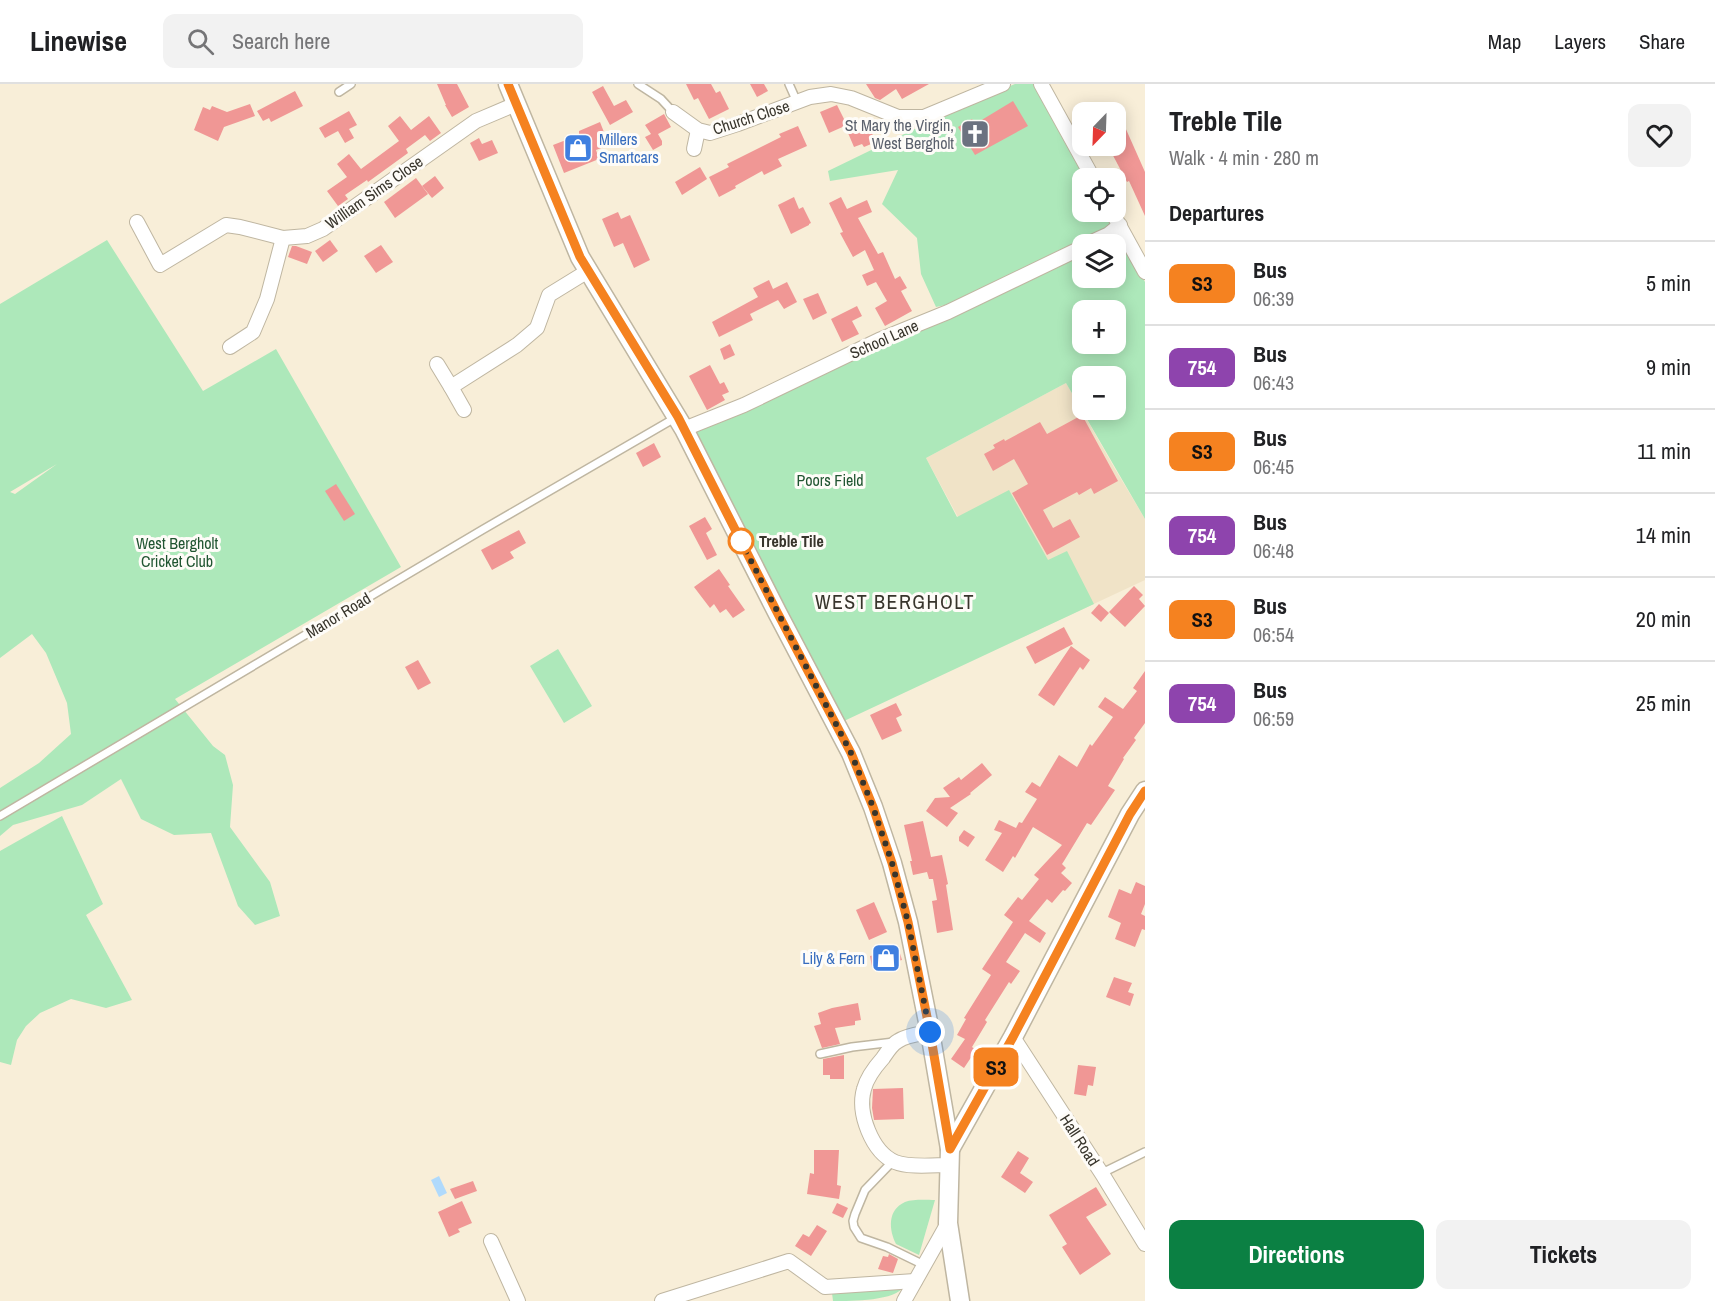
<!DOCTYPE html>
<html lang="en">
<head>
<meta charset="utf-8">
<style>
	body { margin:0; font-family:"Archivo Narrow",sans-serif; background:#f2f2f2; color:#202124; height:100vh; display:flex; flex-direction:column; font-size:22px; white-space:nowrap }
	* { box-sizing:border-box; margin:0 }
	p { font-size:20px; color:#757577 }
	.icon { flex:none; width:33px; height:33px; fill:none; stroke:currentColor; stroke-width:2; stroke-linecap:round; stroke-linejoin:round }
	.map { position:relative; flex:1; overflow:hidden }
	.side { display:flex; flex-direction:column; background:#fff; width:570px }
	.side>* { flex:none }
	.badge { padding:0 12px; border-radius:9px; font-size:21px; line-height:39px }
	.needle { width:39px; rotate:203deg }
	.controls { position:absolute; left:1072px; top:18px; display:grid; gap:12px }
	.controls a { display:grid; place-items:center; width:54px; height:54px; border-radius:12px; background:#fff; box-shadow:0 3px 15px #0003; font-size:30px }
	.you { position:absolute; width:30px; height:30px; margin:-15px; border:4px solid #fff; border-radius:50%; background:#1a73e8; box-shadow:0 0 0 9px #1a73e833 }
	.map>.badge { position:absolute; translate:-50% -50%; box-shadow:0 0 0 3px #fff }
	h2 { padding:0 24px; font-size:22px; line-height:54px }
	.round { display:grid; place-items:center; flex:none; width:63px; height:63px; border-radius:12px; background:#f2f2f2 }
	.head { display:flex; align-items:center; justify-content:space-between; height:102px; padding:0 24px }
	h1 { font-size:28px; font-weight:700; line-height:45px }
	.action { display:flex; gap:12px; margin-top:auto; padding:12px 24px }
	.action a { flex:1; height:69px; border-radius:12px; background:#0b8043; color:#fff; font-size:24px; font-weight:700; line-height:69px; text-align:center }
	.action a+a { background:#f2f2f2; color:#202124 }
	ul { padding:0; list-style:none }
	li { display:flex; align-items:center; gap:18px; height:84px; padding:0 24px; border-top:2px solid #e0e0e0 }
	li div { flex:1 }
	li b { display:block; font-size:22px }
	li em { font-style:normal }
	li .badge { min-width:66px; font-weight:700; text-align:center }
	header { display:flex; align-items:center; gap:36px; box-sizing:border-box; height:84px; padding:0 30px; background:#fff; border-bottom:2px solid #e0e0e0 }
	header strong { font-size:28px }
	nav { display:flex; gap:33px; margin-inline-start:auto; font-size:21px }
	.search { width:420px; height:54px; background:#f2f2f2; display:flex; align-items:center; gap:15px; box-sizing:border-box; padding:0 21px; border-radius:12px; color:#757577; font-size:22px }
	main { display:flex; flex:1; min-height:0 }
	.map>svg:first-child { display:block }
	.built { fill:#f0e3c7 }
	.green { fill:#ade8ba; fill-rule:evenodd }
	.water { fill:#b0dafc }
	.building { fill:#f09795 }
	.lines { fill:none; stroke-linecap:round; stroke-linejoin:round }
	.lane-casing { stroke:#bfb6a1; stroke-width:10 }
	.street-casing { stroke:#bfb6a1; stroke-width:16 }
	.secondary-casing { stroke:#bfb6a1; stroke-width:21 }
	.lane { stroke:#fff; stroke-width:7 }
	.street { stroke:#fff; stroke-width:14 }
	.secondary { stroke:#fff; stroke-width:18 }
	.line-casing { stroke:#fff; stroke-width:14 }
	.line { stroke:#f58220; stroke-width:9 }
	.walk { stroke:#38352c; stroke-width:6; stroke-dasharray:0 10.8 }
	.stop-dot { fill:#fff; stroke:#f58220; stroke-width:3 }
	.labels { text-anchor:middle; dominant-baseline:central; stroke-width:6; stroke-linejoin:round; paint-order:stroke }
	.street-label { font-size:16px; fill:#38352c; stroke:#fefcf8 }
	.worship-label { font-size:16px; fill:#5b616d; stroke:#fefcf8; text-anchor:end }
	.shop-label { font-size:16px; fill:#366cbe; stroke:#fefcf8; text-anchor:start }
	.park-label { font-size:16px; fill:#205531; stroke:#fefcf8 }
	.stop-label { font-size:16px; font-weight:bold; fill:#38352c; stroke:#fefcf8; text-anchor:start }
	.quarter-label { font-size:20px; letter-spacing:1.5px; fill:#38352c; stroke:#fefcf8 }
</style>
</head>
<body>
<header>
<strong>Linewise</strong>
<div class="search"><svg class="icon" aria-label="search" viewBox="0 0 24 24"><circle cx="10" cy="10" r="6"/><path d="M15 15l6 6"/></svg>Search here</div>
<nav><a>Map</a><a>Layers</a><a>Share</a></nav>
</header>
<main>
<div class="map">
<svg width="1145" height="1217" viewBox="0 0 1145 1217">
	<rect width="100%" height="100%" fill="#f8eed8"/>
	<path class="built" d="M1066,299L1115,385L1145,435V496L1023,553L926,374Z"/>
	<g class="green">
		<path d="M1015,0H1036L1089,94H1083V128H1107L1114,140L964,217L936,223L921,190L917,154L882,120L898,86L830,97L828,87L964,21Z"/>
		<path d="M1119,149L1145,198V435L1066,299L926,374L957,433L1009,406L1048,476L1067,467L1094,520L844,637L693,347L1083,166V194H1116V160H1095ZM1083,226H1116V260H1083ZM1083,292H1116V326H1083Z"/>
		<path d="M107,156L203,307L276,265L401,483L175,615L213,662L225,671L233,701L230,743L270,798L280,832L255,841L238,822L211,749L174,751L141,735L121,695L82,721L13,741L0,752V704L39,679L71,650L67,619L46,569L32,550L0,574V220ZM57,380L15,410L10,408Z"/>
		<path d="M558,565L592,622L564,639L530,582Z"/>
		<path d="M62,732L103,820L86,831L132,916L106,924L71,915L40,929L26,942L17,956L11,981L0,978V767Z"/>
		<path d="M935,1116L919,1171L896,1160C889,1146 887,1126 905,1118C913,1115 926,1116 935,1116Z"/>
		<path d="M904,1202C896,1217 853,1217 833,1217L832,1209Z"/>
	</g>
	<path class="water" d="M439,1092L447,1109L439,1113L431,1096Z"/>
	<g class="building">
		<path d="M437,0H457L469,23L452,33L445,21H446Z"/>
		<path d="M686,0H711L716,9L720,7L729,25L709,35L698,14L694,16Z"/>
		<path d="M750,0H764L768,7L757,13Z"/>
		<path d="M866,0H929L902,15L896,5L880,16L875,14Z"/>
		<path d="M603,2L614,22L626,16L633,28L610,41L592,8Z"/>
		<path d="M295,7L303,22L271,38L269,34L263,37L257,27Z"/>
		<path d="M1013,17L1028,42L975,71L958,43L972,35L975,40Z"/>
		<path d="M250,20L255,32L224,43L218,57L194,46L203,23L210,26L212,22L227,28Z"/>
		<path d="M837,21L847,41L829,49L820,28Z"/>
		<path d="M349,27L357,41L349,45L354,54L345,59L338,47L325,54L319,44Z"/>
		<path d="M664,30L671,43L658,50L662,57V61L653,66L645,53L651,50L645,41Z"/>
		<path d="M400,32L411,46L429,32L441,49L430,57L425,51L406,65L408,69L368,98L367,96L345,111L348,115L338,122L327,107L347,93L337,80L349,70L361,85L399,57L388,42Z"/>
		<path d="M600,38L609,61L596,66L599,75L564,89L553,61L579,51V47Z"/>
		<path d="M868,41L876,58L864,63L862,60L854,63L848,49Z"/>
		<path d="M798,42L807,62L778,75L782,82L764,91L762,87L735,102L736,104L719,113L709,93L729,83L727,80L781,53L779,50Z"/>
		<path d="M1125,43L1145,88V132L1129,97L1127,98L1108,62H1116V47Z"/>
		<path d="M479,54L482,60L492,56L498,69L479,77L470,59Z"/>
		<path d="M700,83L707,95L682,111L675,98Z"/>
		<path d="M435,92L444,104L432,114L422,102Z"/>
		<path d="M416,94L428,110L395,134L384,118Z"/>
		<path d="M794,113L799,125L803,123L811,139L809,140V141L791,150L778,121Z"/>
		<path d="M841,113L847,125L867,116L872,128L858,134L878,170L883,168L895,195L900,192L907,204L901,207L912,227L885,242L875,224L887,217L876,198L867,202L862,191L874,186L865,166L853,173L840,149L843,148L829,119Z"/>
		<path d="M618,128L621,135L630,131L650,176L634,184L623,159L614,163L602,135Z"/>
		<path d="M330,156L338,167L323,178L315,167Z"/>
		<path d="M381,161L393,178L376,189L364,172Z"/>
		<path d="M292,162H296L312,168L307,180L288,173Z"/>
		<path d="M769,196L773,205L787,198L797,218L784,225L778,216L750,230L753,236L719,253L712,238L758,213L753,204Z"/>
		<path d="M818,209L827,229L813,236L803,215Z"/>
		<path d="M857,222L862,232L852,237L859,250L842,258L831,235Z"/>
		<path d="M730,260L735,271L724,276L720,265Z"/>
		<path d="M710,281L720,300L724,298L729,308L722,311L725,316L707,326L689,292Z"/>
		<path d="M1082,331L1118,397L1094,410L1091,404L1079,411L1077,408L1043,426L1053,444L1070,435L1080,453L1047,471L1012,409L1028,400L1014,375L993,387L984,370L995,364L993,361L1004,355L1005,357L1040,338L1047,350Z"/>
		<path d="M654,359L661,373L643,383L636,369Z"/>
		<path d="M336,400L355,430L344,437L325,407Z"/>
		<path d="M705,433L712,445L706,449L717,471L707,476L689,442Z"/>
		<path d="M519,446L526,459L510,468L514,474L492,486L481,466Z"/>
		<path d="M719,485L730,501L728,502L745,526L733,534L726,525L720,529L714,520L710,524L694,503Z"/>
		<path d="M1134,502L1143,511L1139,515L1145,522L1125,543L1109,528Z"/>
		<path d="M1099,520L1109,529L1101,538L1091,529Z"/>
		<path d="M1064,543L1073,560L1035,580L1026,563Z"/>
		<path d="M1071,562L1090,576L1083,586L1080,583L1054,622L1038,611Z"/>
		<path d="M418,576L431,599L418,606L405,583Z"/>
		<path d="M1145,587V639L1134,654L1136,656L1123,674L1124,675L1108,702L1115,706L1091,741L1087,739L1064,777L1062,780L1066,784L1061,789L1072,799L1065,807L1063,806L1052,819L1047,815L1029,837L1046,849L1040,859L1025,849L1006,878L1020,887L1011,900L1009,898L985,936L987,938L972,963L976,966L964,984L951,975L965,955L957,951L966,935L964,934L991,891L982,885L1013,838L1004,831L1018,813L1022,816L1039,795L1034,791L1062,761L1033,743L1015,774L1013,772L1003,788L985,776L1002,749L994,746L999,736L1016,744L1019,738L1022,739L1037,715L1025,708L1032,698L1040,703L1059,671L1077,683L1090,660L1092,662L1113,633L1098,623L1105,613L1123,625L1137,607L1133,604Z"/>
		<path d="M896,619L902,631L896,634L902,647L882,656L870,631Z"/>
		<path d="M982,679L992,691L970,709L971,710L950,724L958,729L947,743L926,727L935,714L950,713L943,704L959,693L961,696Z"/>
		<path d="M923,737L931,773L942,771L948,800L946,801L953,846L937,849L932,817L937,816L933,795H929L927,788L913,791L910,777H912L904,741Z"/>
		<path d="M964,746L975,753L968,763L959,757V753Z"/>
		<path d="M1136,798L1145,802V820L1141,830L1145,832V846L1142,845L1135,863L1115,855L1121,839L1108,833L1119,805L1131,810Z"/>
		<path d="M874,818L887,848L869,856L856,826Z"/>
		<path d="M899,866L902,876L872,883L870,872Z"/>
		<path d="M1114,893L1132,899L1128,908L1134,910L1130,922L1106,913Z"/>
		<path d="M858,919L861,936L855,937V941L835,944L840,960L822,964L814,942L821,940L818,929L832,924Z"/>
		<path d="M844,971V995H830V991H823V975Z"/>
		<path d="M1078,981L1096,983L1093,1002L1088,1001L1086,1012L1074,1010Z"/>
		<path d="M903,1004L904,1035L874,1036L872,1024L873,1005Z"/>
		<path d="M814,1066H839L837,1101L841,1102L839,1115L807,1110L810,1089L814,1090Z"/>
		<path d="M1018,1067L1029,1074L1020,1089L1033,1098L1025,1109L1001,1093Z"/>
		<path d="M473,1097L477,1107L455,1115L450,1105Z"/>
		<path d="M1096,1103L1107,1121L1086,1133L1111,1170L1080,1191L1062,1163L1067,1160L1049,1131Z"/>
		<path d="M462,1117L472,1139L458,1145L460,1148L449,1153L438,1128Z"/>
		<path d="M837,1119L848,1124L843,1134L832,1129Z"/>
		<path d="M817,1141L827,1147L811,1172L795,1162L803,1150L809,1153Z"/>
		<path d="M889,1170L898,1175L893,1189L878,1185L883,1172L888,1173Z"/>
	</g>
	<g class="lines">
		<g class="lane-casing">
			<g id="lane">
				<path d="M638,0L661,15L673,28"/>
				<path d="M789,0L797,18"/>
				<path d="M339,8L351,0"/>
				<path d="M0,732L482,446L675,334"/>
				<path d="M820,970L852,963L894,958"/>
				<path d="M893,1077L865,1106L855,1130L853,1137L854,1143L861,1154L887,1163L924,1181"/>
				<path d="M1102,1089L1145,1068"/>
			</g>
		</g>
		<g class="street-casing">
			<g id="street">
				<path d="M1041,0L1093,94"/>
				<path d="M673,28L698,46L710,49L738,40L810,13L831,10L851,14L898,33H924L1003,0"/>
				<path d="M694,65L698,46"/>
				<path d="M1112,128L1145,188"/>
				<path d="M137,138L160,181L226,141L240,143L283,154L307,152L323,145L476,37L516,20"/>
				<path d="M1087,160L1109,150L1120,141"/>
				<path d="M230,263L253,248L267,215L283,154"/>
				<path d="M437,280L451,303"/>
				<path d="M464,326L451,303L517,261L537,244L549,211L588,187"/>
				<path d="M684,345L744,321L879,256L948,228L1083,163"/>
				<path d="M930,948C920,950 907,951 898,957C892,960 887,968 883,974C875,983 867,993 864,1005C857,1029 872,1068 895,1078C909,1084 935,1081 950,1081"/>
				<path d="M1013,953L1104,1093L1145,1160"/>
				<path d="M491,1157L518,1217"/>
				<path d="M662,1217L789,1177L825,1203L915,1197"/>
				<path d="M904,1217L948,1139"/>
			</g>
		</g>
		<g class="secondary-casing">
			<g id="secondary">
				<path d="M508,0L580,173L684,345L778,530L851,669L873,723L892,779L908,838L930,948L950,1065L948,1139L960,1217"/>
				<path d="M950,1065L1013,953L1130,730L1145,707"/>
			</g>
		</g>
		<use href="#lane" class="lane"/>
		<use href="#street" class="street"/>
		<use href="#secondary" class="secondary"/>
	</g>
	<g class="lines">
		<g class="line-casing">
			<path id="line" d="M508,0L580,173L678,333L778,530L851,669L873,723L892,779L908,838L930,948L950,1065L1013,953L1130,730L1145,707"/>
		</g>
		<use href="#line" class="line"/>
		<path class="walk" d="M741,457L736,448L851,669L873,723L892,779L908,838L930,948"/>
	</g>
	<defs>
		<g id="church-square" transform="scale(1.5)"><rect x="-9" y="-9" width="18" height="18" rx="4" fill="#6b7280" stroke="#fefcf8"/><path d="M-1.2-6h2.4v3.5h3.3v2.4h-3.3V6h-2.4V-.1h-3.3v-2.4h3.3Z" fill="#fff"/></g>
		<g id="shop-square" transform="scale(1.5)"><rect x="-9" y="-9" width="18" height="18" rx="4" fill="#3f7fe0" stroke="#fefcf8"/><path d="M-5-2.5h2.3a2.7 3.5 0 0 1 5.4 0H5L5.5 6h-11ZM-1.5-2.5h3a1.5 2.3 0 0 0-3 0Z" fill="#fff"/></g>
	</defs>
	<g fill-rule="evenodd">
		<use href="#church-square" x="975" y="50"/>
		<use href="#shop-square" x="578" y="64"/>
		<use href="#shop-square" x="886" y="874"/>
	</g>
	<circle class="stop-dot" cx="741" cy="457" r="12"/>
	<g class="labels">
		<g class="street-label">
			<text transform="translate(751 33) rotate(-18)">Church Close</text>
			<text transform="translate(374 108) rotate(-35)">William Sims Close</text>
			<text transform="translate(884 255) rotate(-24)">School Lane</text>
			<text transform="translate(338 531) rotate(-31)">Manor Road</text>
			<text transform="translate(1080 1056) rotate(57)">Hall Road</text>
		</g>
		<g class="worship-label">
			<text x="954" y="41">St Mary the Virgin,<tspan x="954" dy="18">West Bergholt</tspan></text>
		</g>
		<g class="shop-label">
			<text x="599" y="55">Millers<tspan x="599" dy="18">Smartcars</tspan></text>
			<text x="865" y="874" text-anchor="end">Lily &amp; Fern</text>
		</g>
		<g class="park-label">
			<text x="830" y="396">Poors Field</text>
			<text x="177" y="459">West Bergholt<tspan x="177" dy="18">Cricket Club</tspan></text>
		</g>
		<g class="stop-label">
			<text x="759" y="457">Treble Tile</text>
		</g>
		<g class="quarter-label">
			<text x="895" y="517">WEST BERGHOLT</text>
		</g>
	</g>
</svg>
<div class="controls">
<a><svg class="needle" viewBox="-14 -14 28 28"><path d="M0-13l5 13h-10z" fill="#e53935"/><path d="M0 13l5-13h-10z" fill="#757577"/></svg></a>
<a><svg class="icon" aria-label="locate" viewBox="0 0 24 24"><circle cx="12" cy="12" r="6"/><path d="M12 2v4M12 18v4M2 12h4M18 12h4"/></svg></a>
<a><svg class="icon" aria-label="layers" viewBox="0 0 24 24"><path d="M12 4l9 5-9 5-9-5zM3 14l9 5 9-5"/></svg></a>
<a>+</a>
<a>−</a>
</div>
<div class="you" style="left:930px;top:948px"></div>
<b class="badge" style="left:996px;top:983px;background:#f58220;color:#111">S3</b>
</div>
<section class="side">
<div class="head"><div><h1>Treble Tile</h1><p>Walk · 4 min · 280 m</p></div><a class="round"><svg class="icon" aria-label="heart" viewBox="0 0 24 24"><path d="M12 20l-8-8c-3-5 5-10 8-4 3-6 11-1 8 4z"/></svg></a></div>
<h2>Departures</h2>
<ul>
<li><span class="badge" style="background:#f58220;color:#111">S3</span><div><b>Bus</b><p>06:39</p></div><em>5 min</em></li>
<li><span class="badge" style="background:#8e44ad;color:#fff">754</span><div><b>Bus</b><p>06:43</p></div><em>9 min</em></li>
<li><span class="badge" style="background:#f58220;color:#111">S3</span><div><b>Bus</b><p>06:45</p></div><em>11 min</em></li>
<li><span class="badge" style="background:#8e44ad;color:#fff">754</span><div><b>Bus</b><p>06:48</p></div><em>14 min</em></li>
<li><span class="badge" style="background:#f58220;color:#111">S3</span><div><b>Bus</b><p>06:54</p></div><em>20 min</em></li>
<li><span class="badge" style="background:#8e44ad;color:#fff">754</span><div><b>Bus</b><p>06:59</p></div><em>25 min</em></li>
</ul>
<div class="action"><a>Directions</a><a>Tickets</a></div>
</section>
</main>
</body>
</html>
